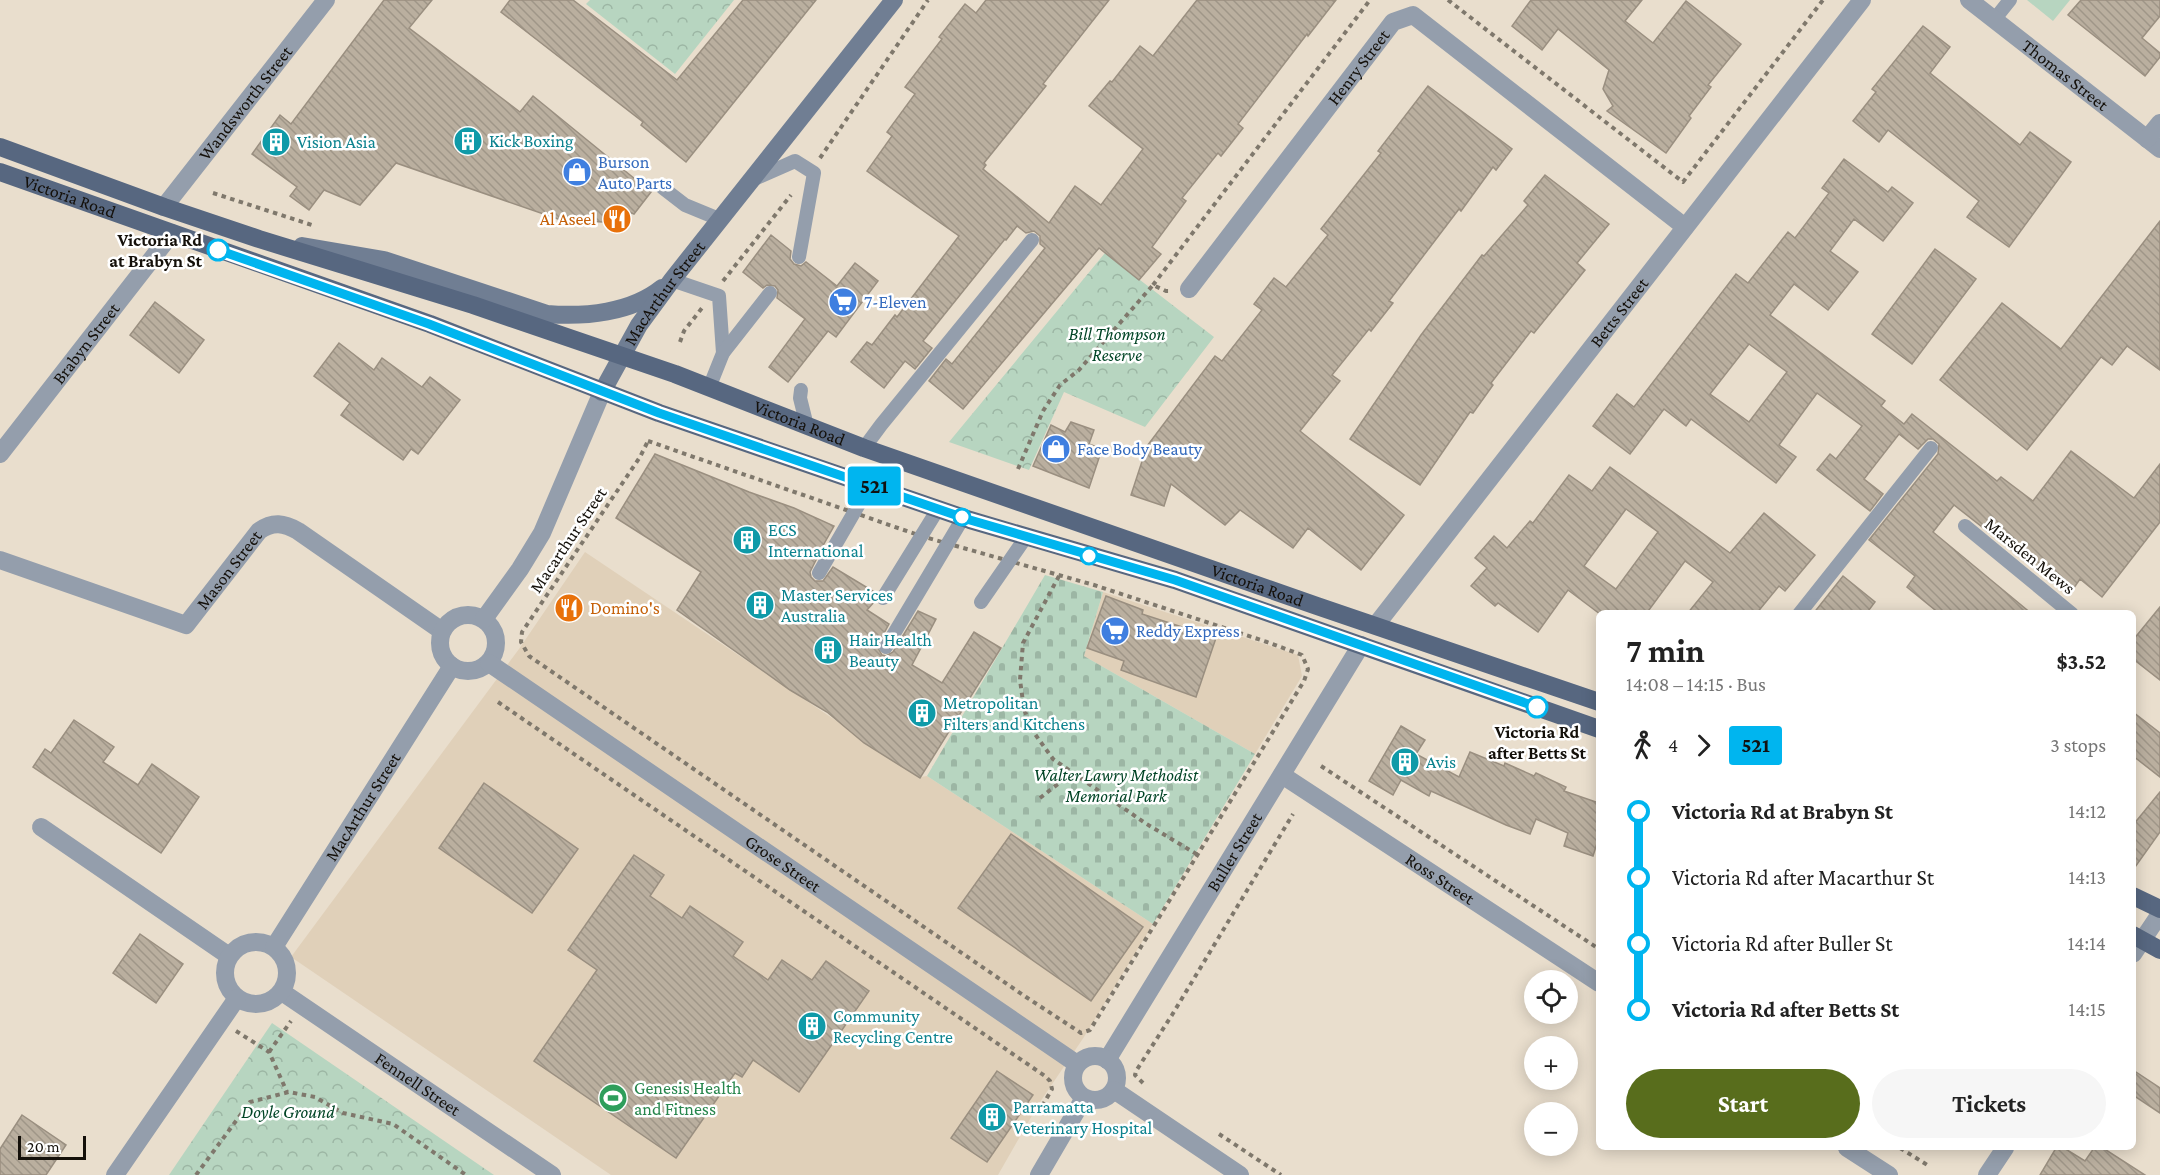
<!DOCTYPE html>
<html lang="en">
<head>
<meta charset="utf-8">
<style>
	body { margin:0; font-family:"Crimson Pro",serif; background:#f6f6f6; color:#222; height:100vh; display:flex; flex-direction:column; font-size:22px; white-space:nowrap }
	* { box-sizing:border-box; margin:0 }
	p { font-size:20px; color:#767676 }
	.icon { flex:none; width:33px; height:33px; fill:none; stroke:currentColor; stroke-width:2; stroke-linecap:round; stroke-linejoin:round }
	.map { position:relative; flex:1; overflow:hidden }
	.details { position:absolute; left:1596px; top:610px; width:540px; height:540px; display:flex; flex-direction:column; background:#fff; border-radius:9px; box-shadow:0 3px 15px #0003 }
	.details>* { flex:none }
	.badge { padding:0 12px; border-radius:4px; font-size:21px; line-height:39px }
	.buttons { position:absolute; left:1524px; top:970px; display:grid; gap:12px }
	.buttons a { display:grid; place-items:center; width:54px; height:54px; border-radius:50%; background:#fff; box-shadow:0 3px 15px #0003; font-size:30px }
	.scale { position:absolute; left:18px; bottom:15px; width:68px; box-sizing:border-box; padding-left:6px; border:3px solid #14100a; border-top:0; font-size:16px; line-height:21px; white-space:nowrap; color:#14100a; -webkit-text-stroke:4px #fff; paint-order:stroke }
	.map>.badge { position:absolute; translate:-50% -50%; box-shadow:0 0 0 3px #fff }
	.legs { display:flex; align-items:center; gap:9px; height:66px; padding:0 30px; font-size:20px }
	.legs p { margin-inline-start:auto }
	.summary { display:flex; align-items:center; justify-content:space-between; height:102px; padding:0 30px }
	h1 { font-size:33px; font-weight:700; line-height:45px }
	.action { display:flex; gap:12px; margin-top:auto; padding:12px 30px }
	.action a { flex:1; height:69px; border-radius:36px; background:#586d1c; color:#fff; font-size:24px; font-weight:700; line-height:69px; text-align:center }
	.action a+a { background:#f6f6f6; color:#222 }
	ul { padding:0 30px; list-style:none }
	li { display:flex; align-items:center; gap:21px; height:66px; font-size:22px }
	li i { display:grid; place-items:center; width:9px; height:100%; margin:0 8px; background:currentColor }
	li i::after { content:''; width:15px; height:15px; margin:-8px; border:4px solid; border-radius:50%; background:#fff }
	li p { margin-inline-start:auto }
	li:first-child i { background:linear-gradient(#0000 50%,currentColor 0) }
	li:last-child i { background:linear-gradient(currentColor 50%,#0000 0) }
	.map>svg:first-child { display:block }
	.built { fill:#e0d0b9 }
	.green { fill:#b7d5c0 }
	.cemetery { fill:url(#cemetery-stones) }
	.park { fill:url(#park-crowns) }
	.building { fill:url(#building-back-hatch); stroke:#9a8f80; stroke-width:1.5; fill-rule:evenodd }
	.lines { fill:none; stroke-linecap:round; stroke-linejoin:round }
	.path { stroke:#7f786c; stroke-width:4; stroke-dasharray:4.5 4.5; stroke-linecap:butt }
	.service { stroke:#949eac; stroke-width:14 }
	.minor { stroke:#949eac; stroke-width:18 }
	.tertiary { stroke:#949eac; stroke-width:18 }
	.secondary { stroke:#707e93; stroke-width:18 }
	.primary { stroke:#576780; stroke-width:18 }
	.line-1-casing { stroke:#fff; stroke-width:14 }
	.line-1 { stroke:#00b5ef; stroke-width:9 }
	.stop-1-dot { fill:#fff; stroke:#00b5ef; stroke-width:3 }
	.labels { text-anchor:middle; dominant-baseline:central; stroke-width:5; stroke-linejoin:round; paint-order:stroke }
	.street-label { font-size:18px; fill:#14100a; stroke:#fff }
	.culture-label { font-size:18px; fill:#0d838f; stroke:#fff; text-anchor:start }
	.shop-label { font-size:18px; fill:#366cbe; stroke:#fff; text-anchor:start }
	.food-label { font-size:18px; fill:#c56008; stroke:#fff; text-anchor:end }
	.stop-label { font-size:18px; font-weight:bold; fill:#14100a; stroke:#fff; text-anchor:end }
	.park-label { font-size:18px; font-style:italic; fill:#004425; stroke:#fff }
	.leisure-label { font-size:18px; fill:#27864d; stroke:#fff; text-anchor:start }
</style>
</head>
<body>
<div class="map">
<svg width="2160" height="1175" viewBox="0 0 2160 1175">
	<defs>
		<pattern id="cemetery-stones" width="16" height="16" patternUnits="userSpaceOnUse" patternTransform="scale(1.5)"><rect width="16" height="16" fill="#b7d5c0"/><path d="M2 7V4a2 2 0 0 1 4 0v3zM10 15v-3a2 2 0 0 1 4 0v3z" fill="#9cb6a4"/></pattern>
		<pattern id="park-crowns" width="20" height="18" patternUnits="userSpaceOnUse" patternTransform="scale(1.5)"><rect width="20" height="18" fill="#b7d5c0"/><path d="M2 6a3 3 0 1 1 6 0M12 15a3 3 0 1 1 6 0" fill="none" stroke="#9cb6a4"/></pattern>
		<pattern id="building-back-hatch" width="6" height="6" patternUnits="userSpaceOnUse" patternTransform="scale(1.5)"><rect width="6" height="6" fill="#baaf9f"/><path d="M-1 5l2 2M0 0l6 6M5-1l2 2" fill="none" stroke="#9f9688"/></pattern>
	</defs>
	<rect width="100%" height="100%" fill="#e9decd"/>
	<g class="built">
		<path d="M585,552L920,777L927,776L1153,924L1084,1037L1038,1105L998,1175H611L291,957L519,649Z"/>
		<path d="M1103,592L1298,655L1302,676L1255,754L1084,656Z"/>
	</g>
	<path class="green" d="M2027,0H2070L2053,21Z"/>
	<path class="cemetery" d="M1045,575L1103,592L1084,656L1255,754L1153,924L927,776Z"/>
	<g class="park">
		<path d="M590,0H734L675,74L586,4Z"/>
		<path d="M1105,253L1214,337L1145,427L1064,392L1029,470L949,442Z"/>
		<path d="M272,1023L291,1036L494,1175H169Z"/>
	</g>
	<g class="building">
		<path d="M384,0H432L409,28L520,112L533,96L635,179L651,192L634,214L615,206L603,222L561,220L396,163L360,205L324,190L309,210L290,196L297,187L252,154L280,115L291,124Z"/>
		<path d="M510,0H573L677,80L743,0H816L686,162L641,125L643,122L501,12Z"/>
		<path d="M986,0H1109L1043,84L1046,86L984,163L986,165L983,169L1049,223L1075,186L1101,205L1143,149L1089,106L1110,81L1112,82L1140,46L1153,56L1197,0H1336L1308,36L1307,34L1238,124L1243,128L1221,156L1218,153L1182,198L1186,201L1152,247L1161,254L1139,280L1099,248L963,409L929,381L946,359L952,364L1045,248L1040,244V236L1034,231L1026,233L1017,226L1006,240L1005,239L923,341L932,348L915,369L905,361L884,388L851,362L867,342L872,345L895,315L897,317L959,236L867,171L892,136L887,132L915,94L905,87L942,39L939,37L965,4L976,13Z"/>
		<path d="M1531,0H1642L1625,21L1653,43L1686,1L1741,44L1708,85L1711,87L1689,116L1691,118L1666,153L1607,111L1613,106L1603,89L1609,70L1558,29L1542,50L1512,26Z"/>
		<path d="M2081,0H2160V16L2142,38L2160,53V57L2145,76L2068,15Z"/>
		<path d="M1923,26L1950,47L1930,73L2020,145L2030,132L2071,162L2009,247L1967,217L1979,201L1888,130L1879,142L1853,121L1876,92L1872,89Z"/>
		<path d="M1428,86L1512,149L1496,170L1493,167L1461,211L1459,209L1389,301L1393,303L1371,331L1369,329L1332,375L1340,381L1300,431L1404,515L1361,570L1308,528L1293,548L1240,510L1225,525L1171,484L1164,506L1131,495L1147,446L1215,356L1222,361L1262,310L1254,304L1274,278L1286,287L1328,235L1321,229L1381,153L1378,151Z"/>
		<path d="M1844,159L1888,192L1892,187L1913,203L1883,241L1854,219L1830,251L1858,272L1828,310L1794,284L1770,315L1885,401L1881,406L1904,424L1912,414L1997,481L2001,477L2033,501L2071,451L2134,498L2160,464V522L2102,597L2080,579L2069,595L1954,505L1933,532L2032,614H1940L1907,587L1915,576L1869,540L1938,454L1939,444L1933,439H1928L1918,449L1899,434L1864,479L1883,494L1870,511L1817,470L1830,454L1836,459L1862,426L1817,393L1779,445L1796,457L1776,483L1691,419L1686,426L1664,409L1630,454L1593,426L1617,394L1634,407L1736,274L1748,283L1788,232L1795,238L1829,193L1822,188ZM1749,344L1787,372L1749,422L1710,394Z"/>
		<path d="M1545,175L1609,224L1577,263L1585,270L1534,333L1531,331L1491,383L1493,385L1473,413L1470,412L1420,485L1350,439L1421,335L1482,255L1484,256L1528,205L1524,201Z"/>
		<path d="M2160,221V370L2127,346L2112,365L2101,357L2027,450L1940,380L2002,303L2061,349Z"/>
		<path d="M771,235L791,251L790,259L794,264L801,266L806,262L837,286L855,263L878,281L836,337L828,331L788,382L769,367L805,319L777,298L778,290L775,286L767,285L763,288L743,272Z"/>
		<path d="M1935,249L1976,279L1912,364L1872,334Z"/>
		<path d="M155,302L204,340L179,373L130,335Z"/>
		<path d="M339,343L374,370L382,358L422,387L430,377L460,400L418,454L411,449L403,460L341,415L350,403L314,376Z"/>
		<path d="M1071,422L1094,430L1089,444L1102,449L1089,488L1033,466L1051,425L1065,432Z"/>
		<path d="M655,454L749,492L794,508L834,526L816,558H817L810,572L811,577L815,581H823L833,567L876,593L875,601L867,610L889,624L877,646L882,655L886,656L893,652L918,611L936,619L912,665L942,683L974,632L1001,648L920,778L864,743L827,712L790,690L677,610L701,572L616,518Z"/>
		<path d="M1610,467L1730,553L1764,513L1815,555L1785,591L1779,586L1756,614H1687L1713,582L1685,561L1646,614H1600L1568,590L1538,632L1498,603L1495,606L1471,586L1487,568L1475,558L1494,536L1507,548L1530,521L1533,523L1569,475L1592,491ZM1626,509L1658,532L1616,589L1584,566Z"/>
		<path d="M1843,576L1875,602L1866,614H1813Z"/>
		<path d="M1106,596L1143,610L1142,614L1216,638L1196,697L1121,670L1124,661L1087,648Z"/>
		<path d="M2160,607V680L2133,659V640Z"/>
		<path d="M2133,712L2160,733V777L2133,756Z"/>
		<path d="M74,720L114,747L103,762L138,785L152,764L199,797L161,853L33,767L45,749L51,753Z"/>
		<path d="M1401,726L1425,740L1416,754L1459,777L1470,752L1504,766L1505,763L1534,776L1536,773L1566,787L1564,791L1599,803V837L1593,856L1564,846L1568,833L1536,819L1530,834L1506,825L1431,791L1429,796L1401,780L1393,795L1369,781Z"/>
		<path d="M484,783L578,849L532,913L439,848Z"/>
		<path d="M2160,792V832L2133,870V825Z"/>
		<path d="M1011,834L1143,927L1091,1001L958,908Z"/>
		<path d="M634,855L664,875L650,896L682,918L690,906L743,942L733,956L768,980L782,960L812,980L826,961L869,991L799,1092L753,1060L742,1077L735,1073L676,1158L534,1061L597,970L568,950Z"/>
		<path d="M140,934L183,964L156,1003L113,973Z"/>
		<path d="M2133,1070L2160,1088V1113L2133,1095Z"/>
		<path d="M997,1071L1033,1095L987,1162L951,1138Z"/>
		<path d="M22,1115L66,1145L46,1175H0V1149Z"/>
		<path d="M2056,1148H2064L2085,1161L2094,1148H2103L2145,1175H2040Z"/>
	</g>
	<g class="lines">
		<g class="path">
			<path d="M1448,0L1683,182L1823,0"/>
			<path d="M820,158L928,0"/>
			<path d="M213,193L315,226"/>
			<path d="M723,281L791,195"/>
			<path d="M1153,285L1370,0"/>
			<path d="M680,342L684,331L702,308"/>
			<path d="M648,441L921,536L1094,585L1267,642L1302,655L1308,669L1304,681L1090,1030L1081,1033L1026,997L529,656L521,642L522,632L640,457Z"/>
			<path d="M1018,469L1043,411L1060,385L1079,370L1153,285L1166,291H1170"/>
			<path d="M1059,576L1023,643L1020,680L1024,709L1032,730L1053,759L1145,823L1198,855"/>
			<path d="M498,702L1045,1076L1050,1081L1052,1089L1041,1108"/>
			<path d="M1321,766L1599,949"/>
			<path d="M1040,798L1072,773"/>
			<path d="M236,1031L269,1052L287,1092"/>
			<path d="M269,1052L291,1021"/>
			<path d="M1143,1083L1135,1075L1136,1071L1172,1015L1293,814"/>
			<path d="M1219,1134L1281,1175"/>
			<path d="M1900,1148L1929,1166"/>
			<path d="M196,1175L250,1102L289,1092L315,1097L343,1113L393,1124L466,1175"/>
		</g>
		<g class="service">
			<path d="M1994,20L2010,0"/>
			<path d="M752,180L795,161L814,173L799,257"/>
			<path d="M663,188L685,205L719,219"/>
			<path d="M672,280L719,296L723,353L709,388"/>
			<path d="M723,353L770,293"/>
			<path d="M801,390L800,398L807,426"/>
			<path d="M864,448L881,425L1032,240"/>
			<path d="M1965,526L2072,614"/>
			<path d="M819,573L870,485"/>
			<path d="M883,598L938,509"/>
			<path d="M981,602L1026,537"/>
			<path d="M1799,614L1931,448"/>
			<path d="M886,647L963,518"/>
		</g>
		<g class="minor">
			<path id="s1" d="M1969,0L2160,149"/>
			<path d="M2147,139L2160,123"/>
			<path id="s2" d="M164,207L326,0"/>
			<path id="s3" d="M1189,289L1393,22L1413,15L1685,227"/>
			<path id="s4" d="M0,454L172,233"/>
			<path id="s5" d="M0,560L186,625L259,531C273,521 284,523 298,531L442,631"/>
			<path id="s6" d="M1282,775L1599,983"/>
			<path d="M41,827L229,956"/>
			<path d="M2133,954L2160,914"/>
			<path id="s7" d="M282,992L552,1175"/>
			<path id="s8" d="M1107,1060L1361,645"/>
			<path d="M1847,1148L1889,1175"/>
			<path d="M1039,1175L1084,1098"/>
			<path d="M1987,1175L2005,1148"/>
		</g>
		<g class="tertiary">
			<circle cx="468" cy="643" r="28"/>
			<path d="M484,619L520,569L542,533L602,392"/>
			<path id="s9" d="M1376,625L1862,0"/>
			<path id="s10" d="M489,663L1077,1064"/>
			<circle cx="256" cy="973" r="31"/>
			<path id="s11" d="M274,947L452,666"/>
			<circle cx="1095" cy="1078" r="22"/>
			<path d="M1114,1090L1240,1175"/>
			<path d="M115,1175L237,998"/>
		</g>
		<g class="secondary">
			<path d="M302,246L384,260L547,314C585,317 631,313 662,288"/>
			<path id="s12" d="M602,392L639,325L672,280L894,0"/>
		</g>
		<g class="primary">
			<path id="s13" d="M0,147L164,207L259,239L473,305L675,374L864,448L1317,606L1599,702"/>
			<path id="s14" d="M0,172L430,324L659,413L970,520L1175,580L1599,729"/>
			<path d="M2133,896L2160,909"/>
			<path d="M2133,935L2160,950"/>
		</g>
	</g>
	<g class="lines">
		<g class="line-1-casing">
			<path id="line-1" d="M218,250L429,324L659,413L970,520L1175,580L1537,707"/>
		</g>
		<use href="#line-1" class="line-1"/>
	</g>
	<defs>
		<g id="building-disc" transform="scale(1.5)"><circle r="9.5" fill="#0f9aa8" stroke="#fff"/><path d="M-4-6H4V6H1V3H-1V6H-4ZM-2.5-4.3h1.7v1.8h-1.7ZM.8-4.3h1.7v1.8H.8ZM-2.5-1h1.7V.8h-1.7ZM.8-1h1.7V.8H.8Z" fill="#fff"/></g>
		<g id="shop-disc" transform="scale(1.5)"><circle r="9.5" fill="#3f7fe0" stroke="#fff"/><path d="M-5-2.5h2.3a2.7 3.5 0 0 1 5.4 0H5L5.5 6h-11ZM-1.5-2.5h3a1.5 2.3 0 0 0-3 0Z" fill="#fff"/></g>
		<g id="restaurant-disc" transform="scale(1.5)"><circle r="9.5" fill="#e8710a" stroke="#fff"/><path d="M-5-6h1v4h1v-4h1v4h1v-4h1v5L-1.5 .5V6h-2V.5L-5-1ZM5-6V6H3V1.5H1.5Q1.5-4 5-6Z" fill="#fff"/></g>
		<g id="supermarket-disc" transform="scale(1.5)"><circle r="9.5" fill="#3f7fe0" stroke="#fff"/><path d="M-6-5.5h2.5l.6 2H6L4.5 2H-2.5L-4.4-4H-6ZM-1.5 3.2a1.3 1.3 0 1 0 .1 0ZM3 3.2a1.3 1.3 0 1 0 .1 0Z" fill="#fff"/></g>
		<g id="stadium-disc" transform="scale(1.5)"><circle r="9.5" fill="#2e9e5b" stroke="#fff"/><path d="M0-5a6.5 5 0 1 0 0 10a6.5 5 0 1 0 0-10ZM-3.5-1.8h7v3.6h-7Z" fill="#fff"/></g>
	</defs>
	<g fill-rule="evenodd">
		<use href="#building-disc" x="468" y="141"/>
		<use href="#building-disc" x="276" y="142"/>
		<use href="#shop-disc" x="577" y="172"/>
		<use href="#restaurant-disc" x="617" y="219"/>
		<use href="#supermarket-disc" x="843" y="302"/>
		<use href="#shop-disc" x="1056" y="449"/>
		<use href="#building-disc" x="747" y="540"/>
		<use href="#building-disc" x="760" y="605"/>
		<use href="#restaurant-disc" x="569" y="608"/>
		<use href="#supermarket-disc" x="1115" y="631"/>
		<use href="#building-disc" x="828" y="650"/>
		<use href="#building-disc" x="922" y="713"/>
		<use href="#building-disc" x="1405" y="762"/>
		<use href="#building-disc" x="812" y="1026"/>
		<use href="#stadium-disc" x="613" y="1098"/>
		<use href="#building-disc" x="992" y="1117"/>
	</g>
	<g class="stop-1-dot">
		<circle cx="218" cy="250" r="10"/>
		<circle cx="962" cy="517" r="8"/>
		<circle cx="1089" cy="556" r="8"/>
		<circle cx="1537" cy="707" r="10"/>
	</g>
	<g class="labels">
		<g class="street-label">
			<text stroke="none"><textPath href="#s3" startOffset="279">Henry Street</textPath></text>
			<text stroke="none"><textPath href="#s1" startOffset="122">Thomas Street</textPath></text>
			<text stroke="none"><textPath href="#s2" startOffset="132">Wandsworth Street</textPath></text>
			<text stroke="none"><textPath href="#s14" startOffset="74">Victoria Road</textPath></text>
			<text stroke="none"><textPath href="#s12" startOffset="117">MacArthur Street</textPath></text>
			<text stroke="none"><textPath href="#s9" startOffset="396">Betts Street</textPath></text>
			<text stroke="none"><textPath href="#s4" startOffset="140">Brabyn Street</textPath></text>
			<text stroke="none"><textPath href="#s13" startOffset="846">Victoria Road</textPath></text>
			<text transform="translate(568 540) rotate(-56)">Macarthur Street</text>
			<text transform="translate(2030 556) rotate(39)">Marsden Mews</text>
			<text stroke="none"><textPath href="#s5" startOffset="267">Mason Street</textPath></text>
			<text stroke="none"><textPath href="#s13" startOffset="1332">Victoria Road</textPath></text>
			<text stroke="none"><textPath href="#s11" startOffset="166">MacArthur Street</textPath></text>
			<text stroke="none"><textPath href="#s8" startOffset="244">Buller Street</textPath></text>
			<text stroke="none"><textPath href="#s10" startOffset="356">Grose Street</textPath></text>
			<text stroke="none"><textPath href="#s6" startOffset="189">Ross Street</textPath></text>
			<text stroke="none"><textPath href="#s7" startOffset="164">Fennell Street</textPath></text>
		</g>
		<g class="culture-label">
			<text x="489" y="141">Kick Boxing</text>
			<text x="297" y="142">Vision Asia</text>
			<text x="768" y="530">ECS<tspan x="768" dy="21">International</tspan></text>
			<text x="781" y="595">Master Services<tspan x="781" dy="21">Australia</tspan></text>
			<text x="849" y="640">Hair Health<tspan x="849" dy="21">Beauty</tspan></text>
			<text x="943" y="703">Metropolitan<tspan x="943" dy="21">Filters and Kitchens</tspan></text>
			<text x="1426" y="762">Avis</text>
			<text x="833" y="1016">Community<tspan x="833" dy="21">Recycling Centre</tspan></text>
			<text x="1013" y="1107">Parramatta<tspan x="1013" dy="21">Veterinary Hospital</tspan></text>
		</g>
		<g class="shop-label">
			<text x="598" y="162">Burson<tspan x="598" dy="21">Auto Parts</tspan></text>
			<text x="864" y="302">7-Eleven</text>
			<text x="1077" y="449">Face Body Beauty</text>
			<text x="1136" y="631">Reddy Express</text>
		</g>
		<g class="food-label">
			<text x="596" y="219">Al Aseel</text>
			<text x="590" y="608" text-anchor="start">Domino's</text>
		</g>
		<g class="stop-label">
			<text x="202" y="240">Victoria Rd<tspan x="202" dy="21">at Brabyn St</tspan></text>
			<text x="1537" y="732" text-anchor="middle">Victoria Rd<tspan x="1537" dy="21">after Betts St</tspan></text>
		</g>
		<g class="park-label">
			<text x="1117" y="334">Bill Thompson<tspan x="1117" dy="21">Reserve</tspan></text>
			<text x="1116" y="775">Walter Lawry Methodist<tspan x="1116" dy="21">Memorial Park</tspan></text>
			<text x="288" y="1112">Doyle Ground</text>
		</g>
		<g class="leisure-label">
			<text x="634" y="1088">Genesis Health<tspan x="634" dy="21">and Fitness</tspan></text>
		</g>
	</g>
</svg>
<div class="buttons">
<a><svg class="icon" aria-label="locate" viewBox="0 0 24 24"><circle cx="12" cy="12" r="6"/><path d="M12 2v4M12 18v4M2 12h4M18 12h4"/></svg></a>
<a>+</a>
<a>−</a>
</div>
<div class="scale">20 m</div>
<b class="badge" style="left:874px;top:486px;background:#00b5ef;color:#111">521</b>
<section class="details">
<div class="summary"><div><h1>7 min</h1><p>14:08 – 14:15 · Bus</p></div><b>$3.52</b></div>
<div class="legs"><svg class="icon" aria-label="walk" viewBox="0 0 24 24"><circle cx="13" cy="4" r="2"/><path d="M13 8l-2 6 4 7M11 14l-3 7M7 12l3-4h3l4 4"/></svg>4<svg class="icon" aria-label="forward" viewBox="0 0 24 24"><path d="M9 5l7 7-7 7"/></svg><b class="badge" style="background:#00b5ef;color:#111">521</b><p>3 stops</p></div>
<ul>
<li><i style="color:#00b5ef"></i><b>Victoria Rd at Brabyn St</b><p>14:12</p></li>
<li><i style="color:#00b5ef"></i><span>Victoria Rd after Macarthur St</span><p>14:13</p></li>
<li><i style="color:#00b5ef"></i><span>Victoria Rd after Buller St</span><p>14:14</p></li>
<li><i style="color:#00b5ef"></i><b>Victoria Rd after Betts St</b><p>14:15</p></li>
</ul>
<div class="action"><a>Start</a><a>Tickets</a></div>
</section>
</div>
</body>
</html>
